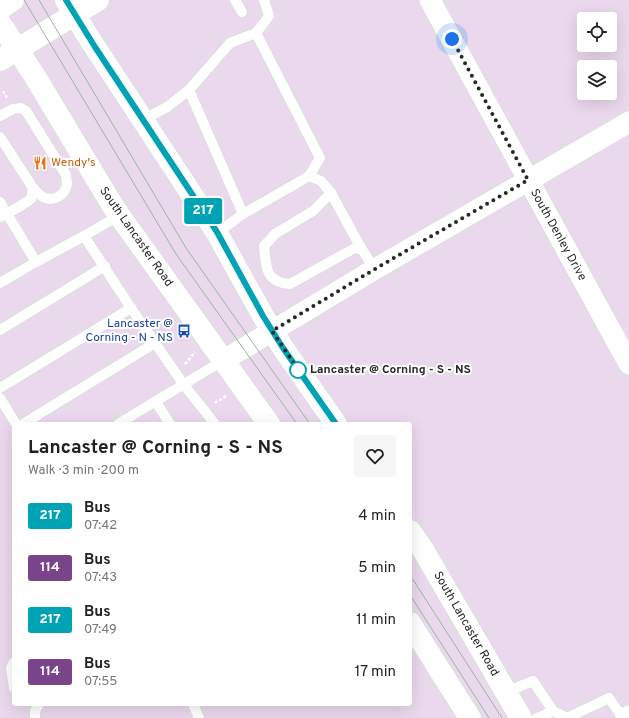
<!DOCTYPE html>
<html lang="en">
<head>
<meta charset="utf-8">
<style>
	body { margin:0; font-family:Overpass,sans-serif; background:#f6f6f6; color:#222; height:100vh; display:flex; flex-direction:column; font-size:15px; white-space:nowrap }
	* { box-sizing:border-box; margin:0 }
	p { font-size:13px; color:#767676 }
	.icon { flex:none; width:22px; height:22px; fill:none; stroke:currentColor; stroke-width:2; stroke-linecap:round; stroke-linejoin:round }
	.map { position:relative; flex:1; overflow:hidden }
	.details { position:absolute; left:12px; top:422px; width:400px; height:284px; display:flex; flex-direction:column; background:#fff; border-radius:4px; box-shadow:0 4px 16px #0002 }
	.details>* { flex:none }
	.badge { padding:0 8px; border-radius:3px; font-size:14px; line-height:26px }
	.buttons { position:absolute; left:577px; top:12px; display:grid; gap:8px }
	.buttons a { display:grid; place-items:center; width:40px; height:40px; border-radius:4px; background:#fff; box-shadow:0 4px 16px #0002; font-size:20px }
	.you { position:absolute; width:20px; height:20px; margin:-10px; border:3px solid #fff; border-radius:50%; background:#1a73e8; box-shadow:0 0 0 6px #1a73e833 }
	.map>.badge { position:absolute; translate:-50% -50%; box-shadow:0 0 0 2px #fff }
	.round { display:grid; place-items:center; flex:none; width:42px; height:42px; border-radius:4px; background:#f6f6f6 }
	.headline { display:flex; align-items:center; justify-content:space-between; height:68px; padding:0 16px }
	h1 { font-size:19px; font-weight:700; line-height:30px }
	ul { padding:0; list-style:none }
	li { display:flex; align-items:center; gap:12px; height:52px; padding:0 16px }
	li div { flex:1 }
	li b { display:block; font-size:15px }
	li em { font-style:normal }
	li .badge { min-width:44px; font-weight:700; text-align:center }
	.map>svg:first-child { display:block }
	.lines { fill:none; stroke-linecap:round; stroke-linejoin:round }
	.service-casing { stroke:#cee3d0; stroke-width:11 }
	.minor-casing { stroke:#cee3d0; stroke-width:22 }
	.secondary-casing { stroke:#cee3d0; stroke-width:23 }
	.path { stroke:#fff; stroke-width:2.5; stroke-dasharray:3 2; stroke-linecap:butt }
	.service { stroke:#fff; stroke-width:10 }
	.minor { stroke:#fff; stroke-width:21 }
	.secondary { stroke:#fff; stroke-width:22 }
	.tram { stroke:#9bb4a0; stroke-width:1 }
	.line-casing { stroke:#fff; stroke-width:9 }
	.line { stroke:#00a3b4; stroke-width:6 }
	.walk { stroke:#282828; stroke-width:4; stroke-dasharray:0 7.2 }
	.stop-dot { fill:#fff; stroke:#00a3b4; stroke-width:2 }
	.labels { text-anchor:middle; dominant-baseline:central; stroke-width:4; stroke-linejoin:round; paint-order:stroke }
	.food-label { font-size:12px; fill:#c56008; stroke:#fff; text-anchor:start }
	.street-label { font-size:12px; fill:#282828; stroke:#fff }
	.transit-label { font-size:12px; fill:#164399; stroke:#fff; text-anchor:end }
	.stop-label { font-size:12px; font-weight:bold; fill:#282828; stroke:#fff; text-anchor:start }
</style>
</head>
<body>
<div class="map">
<svg width="629" height="718" viewBox="0 0 629 718">
	<rect width="100%" height="100%" fill="#ead8ec"/>
	<g class="lines">
		<g class="service-casing">
			<g id="service">
				<path d="M235,0L242,12"/>
				<path d="M256,33L269,16L264,0"/>
				<path d="M189,90L243,214"/>
				<path d="M0,116L13,109L21,108L26,111L66,175C66,178 67,182 67,184C65,196 53,202 43,197C39,195 36,191 33,188"/>
				<path d="M143,120L167,107L189,90L230,43L256,33L320,158L309,176"/>
				<path d="M0,137L33,188L31,199L19,207L0,217"/>
				<path d="M331,193L361,248L375,269"/>
				<path d="M0,202L36,262L84,236L131,308L184,385L215,424"/>
				<path d="M217,233L243,214L309,176L321,181L331,193L313,211L275,234L264,246C266,267 265,282 290,284L353,249L361,248"/>
				<path d="M84,236L120,215"/>
				<path d="M0,283L36,262"/>
				<path d="M0,330L105,266"/>
				<path d="M0,388L131,308"/>
				<path d="M0,398L16,424"/>
				<path d="M156,402L170,424"/>
				<path d="M23,424L155,343"/>
				<path d="M118,424L224,360"/>
				<path d="M14,662L11,668L14,688"/>
				<path d="M506,692L533,681L553,711L567,718L609,698L623,718"/>
				<path d="M193,704L199,718"/>
				<path d="M35,718V711L39,704"/>
				<path d="M537,718L553,711"/>
			</g>
		</g>
		<g class="minor-casing">
			<g id="minor">
				<path d="M430,0L629,364"/>
				<path d="M224,360L375,269L629,122"/>
				<path d="M626,718L629,716"/>
			</g>
		</g>
		<g class="secondary-casing">
			<g id="secondary">
				<path d="M66,0L87,35L217,233L263,316L283,348L336,424"/>
				<path d="M0,9L13,0"/>
				<path d="M0,23L34,75L114,208L269,424"/>
				<path d="M0,60L98,0"/>
				<path d="M410,531L422,548L521,718"/>
				<path d="M410,623L470,718"/>
			</g>
		</g>
		<g class="path">
			<path d="M3,91L7,98"/>
			<path d="M185,364L195,352"/>
			<path d="M215,403L226,396"/>
		</g>
		<use href="#service" class="service"/>
		<use href="#minor" class="minor"/>
		<use href="#secondary" class="secondary"/>
		<g class="tram">
			<path d="M24,0L176,254L297,424"/>
			<path d="M39,0L186,248L310,424"/>
			<path d="M410,575L502,718"/>
			<path d="M410,595L489,718"/>
		</g>
	</g>
	<g class="lines">
		<g class="line-casing">
			<path id="line" d="M66,0L95,47L217,232L263,316L283,348L336,424"/>
		</g>
		<use href="#line" class="line"/>
		<path class="walk" d="M298,370L300,372L272,331L375,269L528,180L452,39"/>
	</g>
	<defs>
		<g id="restaurant-bare" transform="scale(1.08)"><path d="M-5-6h1v4h1v-4h1v4h1v-4h1v5L-1.5 .5V6h-2V.5L-5-1ZM5-6V6H3V1.5H1.5Q1.5-4 5-6Z" fill="#e8710a" stroke="#fff" stroke-width="2.5" paint-order="stroke"/></g>
		<g id="bus-bare" transform="scale(1.08)"><path d="M-5-6H5V4H4V6H2V4H-2V6H-4V4H-5ZM-3.5-4V0h7V-4ZM-3.5 1.2v1.5H-2V1.2ZM2 1.2v1.5H3.5V1.2Z" fill="#1a4fb4" stroke="#fff" stroke-width="2.5" paint-order="stroke"/></g>
	</defs>
	<g fill-rule="evenodd">
		<use href="#restaurant-bare" x="40" y="163"/>
		<use href="#bus-bare" x="184" y="331"/>
	</g>
	<circle class="stop-dot" cx="298" cy="370" r="8"/>
	<g class="labels">
		<g class="food-label">
			<text x="51" y="163">Wendy's</text>
		</g>
		<g class="street-label">
			<text transform="translate(558 235) rotate(61)">South Denley Drive</text>
			<text transform="translate(136 237) rotate(55)">South Lancaster Road</text>
			<text transform="translate(466 624) rotate(60)">South Lancaster Road</text>
		</g>
		<g class="transit-label">
			<text x="173" y="324">Lancaster @<tspan x="173" dy="14">Corning - N - NS</tspan></text>
		</g>
		<g class="stop-label">
			<text x="310" y="370">Lancaster @ Corning - S - NS</text>
		</g>
	</g>
</svg>
<div class="buttons">
<a><svg class="icon" aria-label="locate" viewBox="0 0 24 24"><circle cx="12" cy="12" r="6"/><path d="M12 2v4M12 18v4M2 12h4M18 12h4"/></svg></a>
<a><svg class="icon" aria-label="layers" viewBox="0 0 24 24"><path d="M12 4l9 5-9 5-9-5zM3 14l9 5 9-5"/></svg></a>
</div>
<div class="you" style="left:452px;top:39px"></div>
<b class="badge" style="left:203px;top:211px;background:#00a3b4;color:#fff">217</b>
<section class="details">
<div class="headline"><div><h1>Lancaster @ Corning - S - NS</h1><p>Walk · 3 min · 200 m</p></div><a class="round"><svg class="icon" aria-label="heart" viewBox="0 0 24 24"><path d="M12 20l-8-8c-3-5 5-10 8-4 3-6 11-1 8 4z"/></svg></a></div>
<ul>
<li><span class="badge" style="background:#00a3b4;color:#fff">217</span><div><b>Bus</b><p>07:42</p></div><em>4 min</em></li>
<li><span class="badge" style="background:#794489;color:#fff">114</span><div><b>Bus</b><p>07:43</p></div><em>5 min</em></li>
<li><span class="badge" style="background:#00a3b4;color:#fff">217</span><div><b>Bus</b><p>07:49</p></div><em>11 min</em></li>
<li><span class="badge" style="background:#794489;color:#fff">114</span><div><b>Bus</b><p>07:55</p></div><em>17 min</em></li>
</ul>
</section>
</div>
</body>
</html>
